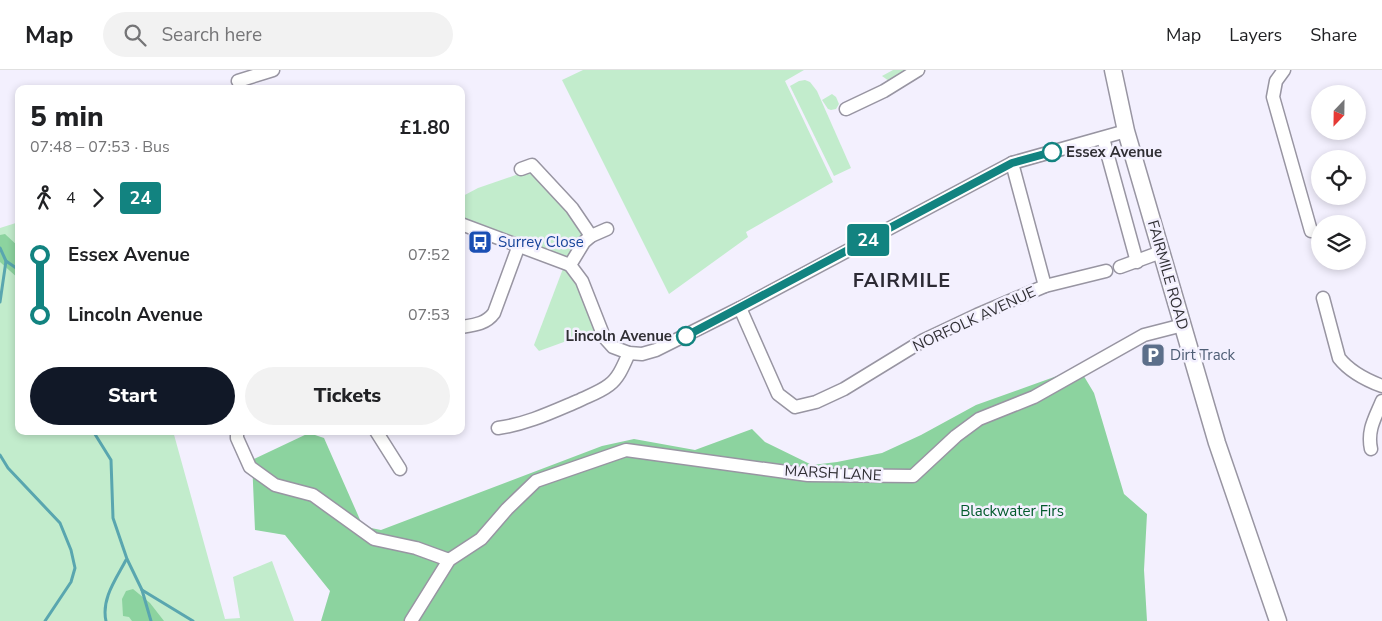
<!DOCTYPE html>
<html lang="en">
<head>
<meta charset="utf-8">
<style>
	body { margin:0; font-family:"Nunito Sans",sans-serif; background:#f2f2f2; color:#202124; height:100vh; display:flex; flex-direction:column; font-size:19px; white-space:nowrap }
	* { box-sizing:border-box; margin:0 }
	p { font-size:16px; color:#757577 }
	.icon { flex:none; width:28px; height:28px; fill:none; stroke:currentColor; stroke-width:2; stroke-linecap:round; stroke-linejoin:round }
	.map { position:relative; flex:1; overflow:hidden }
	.drawer { position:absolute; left:15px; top:15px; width:450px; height:350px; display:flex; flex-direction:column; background:#fff; border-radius:10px; box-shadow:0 2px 8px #0003 }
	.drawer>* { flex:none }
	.badge { padding:0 10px; border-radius:4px; font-size:18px; line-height:32px }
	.needle { width:32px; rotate:202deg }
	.controls { position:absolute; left:1311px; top:15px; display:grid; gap:10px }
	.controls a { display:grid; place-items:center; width:55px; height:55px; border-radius:50%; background:#fff; box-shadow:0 2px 8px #0003; font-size:25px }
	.map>.badge { position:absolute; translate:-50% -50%; box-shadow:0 0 0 2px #fff }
	.legs { display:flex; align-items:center; gap:8px; height:55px; padding:0 15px; font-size:16px }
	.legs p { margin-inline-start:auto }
	.head { display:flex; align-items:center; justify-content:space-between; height:85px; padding:0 15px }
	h1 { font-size:28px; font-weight:800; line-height:38px }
	.cta { display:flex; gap:10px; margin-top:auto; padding:10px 15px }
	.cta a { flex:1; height:58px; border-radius:30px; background:#111827; color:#fff; font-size:20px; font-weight:800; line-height:58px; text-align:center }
	.cta a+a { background:#f2f2f2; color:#202124 }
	ul { padding:0 15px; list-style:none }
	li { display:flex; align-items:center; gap:18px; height:60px; font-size:19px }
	li i { display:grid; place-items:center; width:8px; height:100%; margin:0 6px; background:currentColor }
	li i::after { content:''; width:12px; height:12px; margin:-6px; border:4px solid; border-radius:50%; background:#fff }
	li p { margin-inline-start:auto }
	li:first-child i { background:linear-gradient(#0000 50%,currentColor 0) }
	li:last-child i { background:linear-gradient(currentColor 50%,#0000 0) }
	header { display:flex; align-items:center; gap:30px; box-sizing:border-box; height:70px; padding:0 25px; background:#fff; border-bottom:1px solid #e0e0e0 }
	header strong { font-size:24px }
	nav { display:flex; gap:28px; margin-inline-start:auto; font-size:18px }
	.search { width:350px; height:45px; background:#f2f2f2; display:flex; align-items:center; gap:12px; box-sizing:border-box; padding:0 18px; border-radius:28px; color:#757577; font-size:19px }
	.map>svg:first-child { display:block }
	.green { fill:#c2eccc }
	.forest { fill:#8cd39f }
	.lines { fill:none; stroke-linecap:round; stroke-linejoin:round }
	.stream { stroke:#59a6af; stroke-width:3 }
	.minor-casing { stroke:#9895a2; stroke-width:15 }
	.secondary-casing { stroke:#9895a2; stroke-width:19 }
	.minor { stroke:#fff; stroke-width:12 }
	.secondary { stroke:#fff; stroke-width:16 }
	.line-1-casing { stroke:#fff; stroke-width:11 }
	.line-1 { stroke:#128380; stroke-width:8 }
	.stop-1-dot { fill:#fff; stroke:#128380; stroke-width:2.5 }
	.labels { text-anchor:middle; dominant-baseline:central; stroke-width:5; stroke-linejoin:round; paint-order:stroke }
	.stop-label { font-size:15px; font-weight:bold; fill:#302f34; stroke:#f3f0fe; text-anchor:start }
	.transit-label { font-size:15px; fill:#164399; stroke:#f3f0fe; text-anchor:start }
	.street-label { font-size:15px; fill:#302f34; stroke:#f3f0fe }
	.service-label { font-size:15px; fill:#4e5e75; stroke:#f3f0fe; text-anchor:start }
	.park-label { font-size:15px; fill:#025a2c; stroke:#f3f0fe }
	.district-label { font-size:20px; font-weight:bold; letter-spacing:1px; fill:#2c2a34; stroke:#f3f0fe }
</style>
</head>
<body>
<header>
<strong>Map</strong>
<div class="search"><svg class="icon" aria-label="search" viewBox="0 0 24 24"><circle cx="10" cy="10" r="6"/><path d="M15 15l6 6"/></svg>Search here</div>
<nav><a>Map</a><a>Layers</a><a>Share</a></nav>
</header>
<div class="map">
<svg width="1382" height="551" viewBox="0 0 1382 551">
	<rect width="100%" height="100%" fill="#f3f0fe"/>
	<g class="green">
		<path d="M583,0H804L785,11L833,112L746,162L748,167L669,224L562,10Z"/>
		<path d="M893,0H910L889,11L882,6Z"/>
		<path d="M805,10L810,12L817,21L851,98L834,106L790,16L799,11Z"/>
		<path d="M832,24L836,27L839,34L836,39L831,40L828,39L822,30Z"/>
		<path d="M533,99L585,164L569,188L461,151V127L478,118Z"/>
		<path d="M19,152V361H173L225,549L240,548L233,507L272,491L294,551H0V158Z"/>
		<path d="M564,196L575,207L597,260L539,281L534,275Z"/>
	</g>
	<g class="forest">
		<path d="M5,164L19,177V209L0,192V165Z"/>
		<path d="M1079,298L1094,323L1124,424L1147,444L1144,500L1147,551H321L330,521L285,465L255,460L252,390L309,363L324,368L361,452L371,458L381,460L602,376L634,369L695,380L752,359L765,372L812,395L837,392L882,383L921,365L976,335Z"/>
		<path d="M133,519L150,533L164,551H132L129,547L123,546L122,529L126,521Z"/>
	</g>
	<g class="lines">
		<g class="stream">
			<path d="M0,178L6,191L19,200"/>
			<path d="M0,232L6,191"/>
			<path d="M93,361L111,390L113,448L127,489L142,520L151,551"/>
			<path d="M0,385L8,398L60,453L71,480L75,498L71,512L45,551"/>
			<path d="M142,520L193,551"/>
			<path d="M106,551C101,529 116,509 126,490"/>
		</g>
		<g class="minor-casing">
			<g id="minor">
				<path d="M1284,0L1276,11L1273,27L1311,161"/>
				<path d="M238,11L273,0"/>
				<path d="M846,39L884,21L918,0"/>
				<path d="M1103,68L1137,192"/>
				<path d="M1012,93L1045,216"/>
				<path d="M521,99L532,95L572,138L591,166L584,172L570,195"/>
				<path d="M461,154L570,195L582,211L604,267L613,277L629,283L642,284L656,280L740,238L1012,93L1126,61"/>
				<path d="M591,166L607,159"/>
				<path d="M1120,197L1161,182"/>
				<path d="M1323,228L1339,288C1350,302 1366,310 1382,316"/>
				<path d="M740,238L778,324L795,337L816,332L844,319L924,270L977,245L1045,216L1106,201"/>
				<path d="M461,257C474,255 486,254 494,243L519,175"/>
				<path d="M498,358C527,354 552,342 578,331C588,326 600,322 609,315C619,308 624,294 629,283"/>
				<path d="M237,361V368L250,397L275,415L313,425L374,469L416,478L449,490"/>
				<path d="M376,361L400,399"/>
				<path d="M1371,379C1367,360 1375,348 1382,331"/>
				<path d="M411,551L449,490L481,469L507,439L536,411L626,380L808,405L913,406L956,366L979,349L1034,327L1144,265L1183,255"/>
			</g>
		</g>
		<g class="secondary-casing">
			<path id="secondary" d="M1113,0L1126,61L1217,373L1278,551"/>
		</g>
		<use href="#minor" class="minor"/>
		<use href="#secondary" class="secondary"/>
	</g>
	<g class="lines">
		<g class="line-1-casing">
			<path id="line-1" d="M686,266L1012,93L1052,82"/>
		</g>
		<use href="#line-1" class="line-1"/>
	</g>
	<defs>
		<g id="bus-square" transform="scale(1.25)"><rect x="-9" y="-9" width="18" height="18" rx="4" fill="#1a4fb4" stroke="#f3f0fe"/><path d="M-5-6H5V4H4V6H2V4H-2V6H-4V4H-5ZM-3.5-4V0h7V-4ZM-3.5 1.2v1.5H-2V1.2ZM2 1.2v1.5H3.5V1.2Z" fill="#fff"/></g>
		<g id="parking-square" transform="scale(1.25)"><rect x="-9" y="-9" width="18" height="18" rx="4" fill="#5c6f8a" stroke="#f3f0fe"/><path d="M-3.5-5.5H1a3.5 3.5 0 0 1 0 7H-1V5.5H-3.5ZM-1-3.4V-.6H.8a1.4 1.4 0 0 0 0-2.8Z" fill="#fff"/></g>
	</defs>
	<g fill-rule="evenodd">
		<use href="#bus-square" x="480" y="172"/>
		<use href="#parking-square" x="1153" y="285"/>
	</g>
	<g class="stop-1-dot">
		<circle cx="1052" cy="82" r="9"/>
		<circle cx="686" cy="266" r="9"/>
	</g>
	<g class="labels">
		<g class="stop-label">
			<text x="1066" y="82">Essex Avenue</text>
			<text x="672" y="266" text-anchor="end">Lincoln Avenue</text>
		</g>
		<g class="transit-label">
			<text x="498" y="172">Surrey Close</text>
		</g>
		<g class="street-label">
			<text transform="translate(1168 205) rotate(74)">FAIRMILE ROAD</text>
			<text transform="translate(974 249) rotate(-25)">NORFOLK AVENUE</text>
			<text transform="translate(833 403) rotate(3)">MARSH LANE</text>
		</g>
		<g class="service-label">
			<text x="1170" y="285">Dirt Track</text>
		</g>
		<g class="park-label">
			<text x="1012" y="441">Blackwater Firs</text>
		</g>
		<g class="district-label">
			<text x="902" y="210">FAIRMILE</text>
		</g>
	</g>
</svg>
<div class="controls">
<a><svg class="needle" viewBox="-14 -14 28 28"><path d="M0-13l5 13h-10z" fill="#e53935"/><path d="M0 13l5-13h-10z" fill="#757577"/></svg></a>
<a><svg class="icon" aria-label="locate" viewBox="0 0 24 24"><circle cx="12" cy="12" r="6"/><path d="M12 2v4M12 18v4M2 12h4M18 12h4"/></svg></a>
<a><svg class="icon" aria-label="layers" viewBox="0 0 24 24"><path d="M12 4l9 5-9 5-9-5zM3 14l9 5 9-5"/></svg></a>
</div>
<b class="badge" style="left:868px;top:170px;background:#128380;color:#fff">24</b>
<section class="drawer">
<div class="head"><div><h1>5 min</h1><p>07:48 – 07:53 · Bus</p></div><b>£1.80</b></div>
<div class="legs"><svg class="icon" aria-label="walk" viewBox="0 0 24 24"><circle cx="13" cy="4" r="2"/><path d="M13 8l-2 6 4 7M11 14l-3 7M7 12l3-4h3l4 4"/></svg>4<svg class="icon" aria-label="forward" viewBox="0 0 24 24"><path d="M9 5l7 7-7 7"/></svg><b class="badge" style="background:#128380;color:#fff">24</b></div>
<ul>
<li><i style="color:#128380"></i><b>Essex Avenue</b><p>07:52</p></li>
<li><i style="color:#128380"></i><b>Lincoln Avenue</b><p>07:53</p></li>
</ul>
<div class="cta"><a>Start</a><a>Tickets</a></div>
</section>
</div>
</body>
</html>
